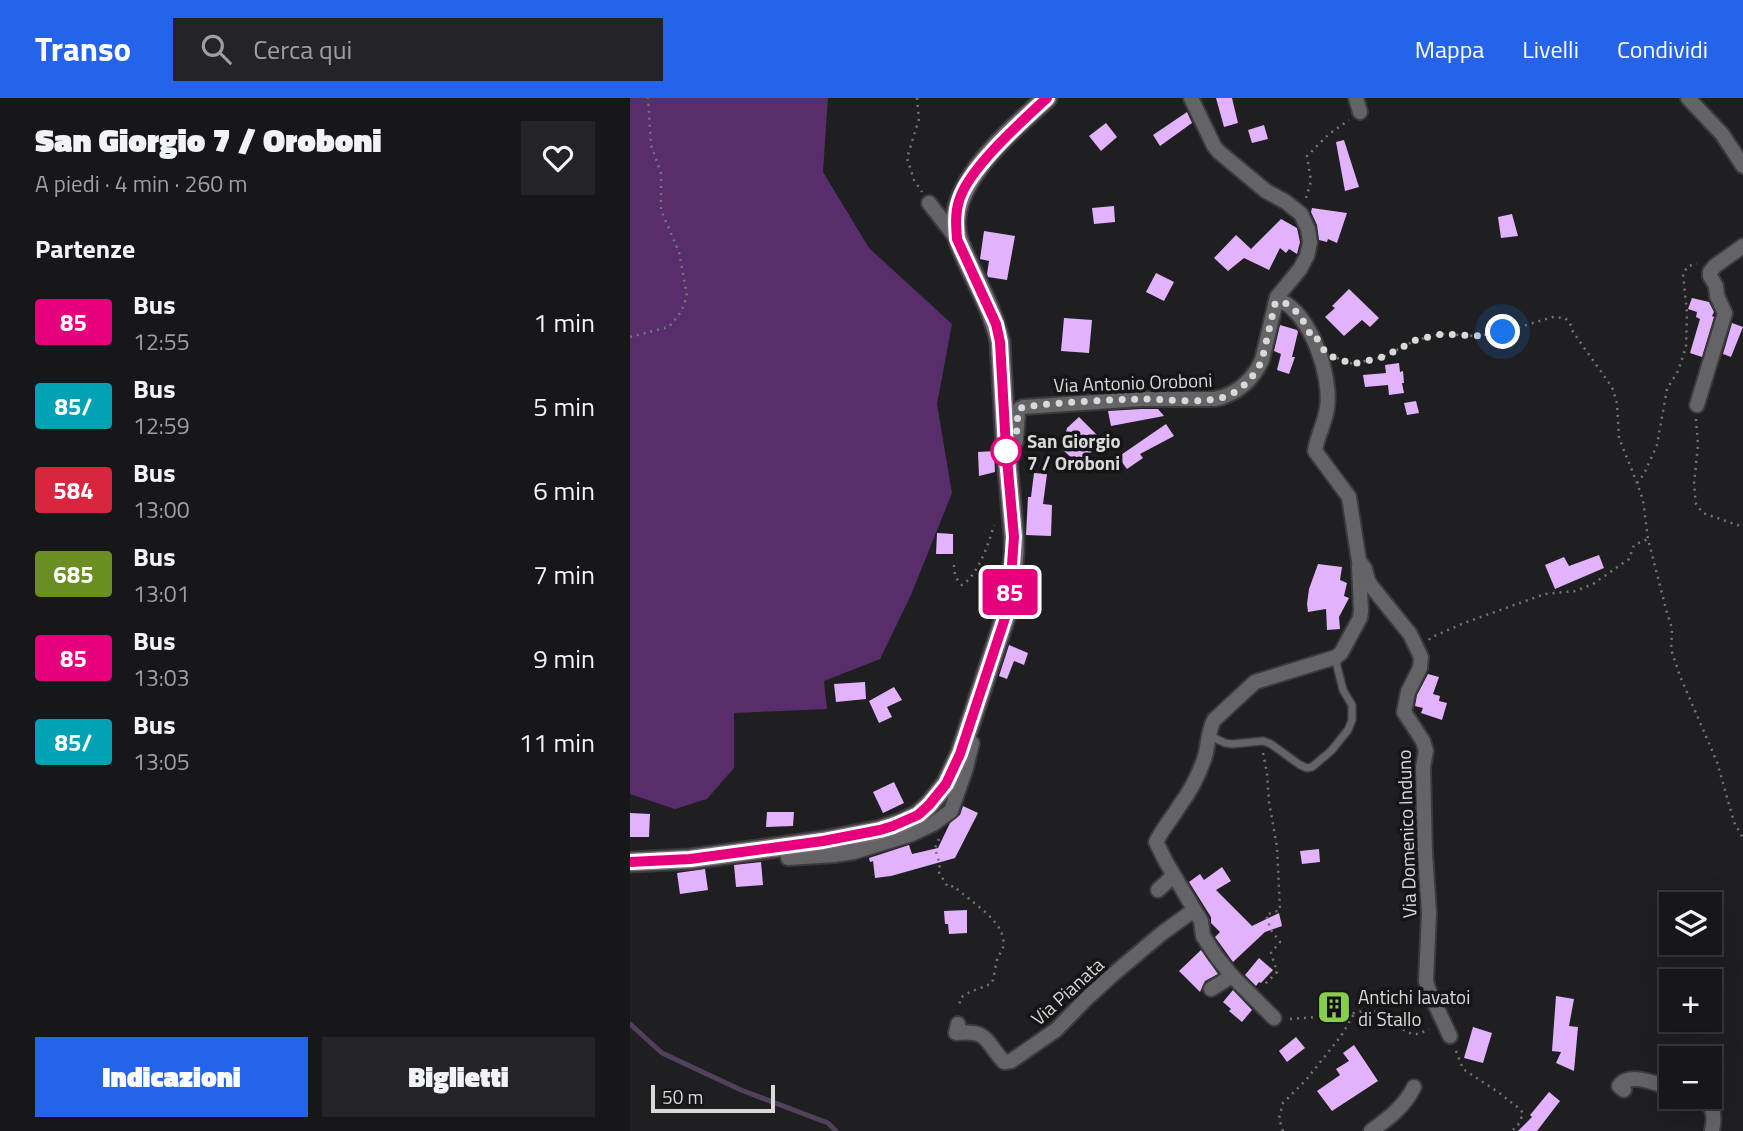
<!DOCTYPE html>
<html lang="it">
<head>
<meta charset="utf-8">
<style>
	body { margin:0; font-family:"Titillium Web",sans-serif; background:#242325; color:#f1f3f6; height:100vh; display:flex; flex-direction:column; font-size:26px; white-space:nowrap }
	* { box-sizing:border-box; margin:0 }
	p { font-size:23px; color:#9e9fa2 }
	.icon { flex:none; width:38px; height:38px; fill:none; stroke:currentColor; stroke-width:2; stroke-linecap:round; stroke-linejoin:round }
	.map { position:relative; flex:1; overflow:hidden }
	.side { display:flex; flex-direction:column; background:#171618; width:630px }
	.side>* { flex:none }
	.badge { padding:0 14px; border-radius:5px; font-size:24px; line-height:46px }
	.tools { position:absolute; left:1029px; top:794px; display:grid; gap:14px }
	.tools a { display:grid; place-items:center; width:63px; height:63px; border-radius:0px; background:#171618; box-shadow:0 7px 28px #0002,0 0 0 2px #363537; font-size:35px }
	.scale { position:absolute; left:21px; bottom:18px; width:124px; box-sizing:border-box; padding-left:7px; border:4px solid #dad9da; border-top:0; font-size:19px; line-height:24px; white-space:nowrap; color:#dad9da; -webkit-text-stroke:5px #161517; paint-order:stroke }
	.you { position:absolute; width:35px; height:35px; margin:-18px; border:5px solid #fff; border-radius:50%; background:#1a73e8; box-shadow:0 0 0 10px #1a73e833 }
	.map>.badge { position:absolute; translate:-50% -50%; box-shadow:0 0 0 4px #fff }
	h2 { padding:0 35px; font-size:26px; line-height:63px }
	.round { display:grid; place-items:center; flex:none; width:74px; height:74px; border-radius:0px; background:#242325 }
	.head { display:flex; align-items:center; justify-content:space-between; height:119px; padding:0 35px }
	h1 { font-size:33px; font-weight:800; line-height:52px }
	.action { display:flex; gap:14px; margin-top:auto; padding:14px 35px }
	.action a { flex:1; height:80px; border-radius:0px; background:#2563eb; color:#fff; font-size:28px; font-weight:800; line-height:80px; text-align:center }
	.action a+a { background:#242325; color:#f1f3f6 }
	ul { padding:0; list-style:none }
	li { display:flex; align-items:center; gap:21px; height:84px; padding:0 35px }
	li div { flex:1 }
	li b { display:block; font-size:26px }
	li em { font-style:normal }
	li .badge { min-width:77px; font-weight:700; text-align:center }
	header { display:flex; align-items:center; gap:42px; box-sizing:border-box; height:98px; padding:0 35px; background:#2563eb; color:#fff }
	header strong { font-size:33px }
	nav { display:flex; gap:38px; margin-inline-start:auto; font-size:24px }
	.search { width:490px; height:63px; background:#242325; display:flex; align-items:center; gap:18px; box-sizing:border-box; padding:0 24px; border-radius:0px; color:#9e9fa2; font-size:26px }
	main { display:flex; flex:1; min-height:0 }
	.map>svg:first-child { display:block }
	.forest { fill:#582d6c }
	.lines { fill:none; stroke-linecap:round; stroke-linejoin:round }
	.stream { stroke:#51415a; stroke-width:5 }
	.building { fill:#e2b3fc }
	.lane-casing { stroke:#3b3a3c; stroke-width:10 }
	.street-casing { stroke:#3b3a3c; stroke-width:18 }
	.secondary-casing { stroke:#3b3a3c; stroke-width:23 }
	.path { stroke:#757476; stroke-width:2.5; stroke-dasharray:2 5; stroke-linecap:butt }
	.lane { stroke:#646365; stroke-width:7 }
	.street { stroke:#646365; stroke-width:14 }
	.secondary { stroke:#756a7c; stroke-width:19 }
	.line-casing { stroke:#fff; stroke-width:16 }
	.line { stroke:#e6007e; stroke-width:10 }
	.walk { stroke:#dad9da; stroke-width:7; stroke-dasharray:0 12.6 }
	.stop-dot { fill:#fff; stroke:#e6007e; stroke-width:3.5 }
	.labels { text-anchor:middle; dominant-baseline:central; stroke-width:7; stroke-linejoin:round; paint-order:stroke }
	.street-label { font-size:19px; fill:#dad9da; stroke:#161517 }
	.stop-label { font-size:19px; font-weight:bold; fill:#dad9da; stroke:#161517; text-anchor:start }
	.poi-label { font-size:19px; fill:#dad9da; stroke:#161517; text-anchor:start }
</style>
</head>
<body>
<header>
<strong>Transo</strong>
<div class="search"><svg class="icon" aria-label="search" viewBox="0 0 24 24"><circle cx="10" cy="10" r="6"/><path d="M15 15l6 6"/></svg>Cerca qui</div>
<nav><a>Mappa</a><a>Livelli</a><a>Condividi</a></nav>
</header>
<main>
<section class="side">
<div class="head"><div><h1>San Giorgio 7 / Oroboni</h1><p>A piedi · 4 min · 260 m</p></div><a class="round"><svg class="icon" aria-label="heart" viewBox="0 0 24 24"><path d="M12 20l-8-8c-3-5 5-10 8-4 3-6 11-1 8 4z"/></svg></a></div>
<h2>Partenze</h2>
<ul>
<li><span class="badge" style="background:#e6007e;color:#fff">85</span><div><b>Bus</b><p>12:55</p></div><em>1 min</em></li>
<li><span class="badge" style="background:#00a3b4;color:#fff">85/</span><div><b>Bus</b><p>12:59</p></div><em>5 min</em></li>
<li><span class="badge" style="background:#d7263d;color:#fff">584</span><div><b>Bus</b><p>13:00</p></div><em>6 min</em></li>
<li><span class="badge" style="background:#6b8e23;color:#fff">685</span><div><b>Bus</b><p>13:01</p></div><em>7 min</em></li>
<li><span class="badge" style="background:#e6007e;color:#fff">85</span><div><b>Bus</b><p>13:03</p></div><em>9 min</em></li>
<li><span class="badge" style="background:#00a3b4;color:#fff">85/</span><div><b>Bus</b><p>13:05</p></div><em>11 min</em></li>
</ul>
<div class="action"><a>Indicazioni</a><a>Biglietti</a></div>
</section>
<div class="map">
<svg width="1113" height="1033" viewBox="0 0 1113 1033">
	<rect width="100%" height="100%" fill="#1f1e20"/>
	<path class="forest" d="M0,0H198L193,74L239,150L322,226L307,306L322,395L281,497L250,561L194,583L197,611L104,615V670L77,701L45,711L0,696Z"/>
	<g class="lines">
		<path class="stream" d="M0,926L32,955L111,992L198,1025L206,1033"/>
	</g>
	<g class="building">
		<path d="M586,0H602L608,25L594,29Z"/>
		<path d="M557,14L562,25L530,48L523,37Z"/>
		<path d="M476,25L487,39L471,53L459,38Z"/>
		<path d="M634,27L638,41L622,45L618,32Z"/>
		<path d="M714,42L729,89L715,93L706,44Z"/>
		<path d="M484,108L485,124L464,126L462,110Z"/>
		<path d="M682,110L717,115L707,145L698,141L697,144L689,142L687,127L681,114Z"/>
		<path d="M882,116L888,138L871,140L868,119Z"/>
		<path d="M651,121L667,130L670,144L667,156L659,151L656,155L650,150L639,172L614,160L598,173L584,160L606,137L621,151Z"/>
		<path d="M354,133L385,138L377,182L358,179L357,176L359,163L350,161Z"/>
		<path d="M526,175L544,184L534,203L516,194Z"/>
		<path d="M719,191L749,220L740,229L732,222L714,238L695,219L705,210L702,208Z"/>
		<path d="M1062,200L1079,204L1084,214L1082,218L1084,219L1072,259L1060,255L1070,221L1066,219L1067,214L1058,211Z"/>
		<path d="M434,220L462,222L459,255L431,253Z"/>
		<path d="M1102,225L1113,229L1101,259L1093,256Z"/>
		<path d="M650,227L667,232L668,234L662,259H665L659,276L647,272L651,256L644,253Z"/>
		<path d="M769,265L770,274L773,273L774,285H772L774,295L759,297L758,287L735,289L733,277L756,275L755,267Z"/>
		<path d="M786,303L789,315L777,317L774,305Z"/>
		<path d="M511,311H528L534,318L481,328L478,313Z"/>
		<path d="M449,319L473,343L448,366L432,351L437,330Z"/>
		<path d="M536,326L544,338L510,356L513,360L497,371L488,359Z"/>
		<path d="M364,353L365,374L349,378L348,354Z"/>
		<path d="M404,375L417,376L413,406L422,407L421,438L396,437L398,399H401Z"/>
		<path d="M307,435L323,436V456H306Z"/>
		<path d="M969,457L974,470L925,491L915,467L934,459L939,468Z"/>
		<path d="M688,466L712,469L710,482L717,485L714,498L719,500L709,519L710,531L697,532L696,511L678,514L677,506L679,491Z"/>
		<path d="M379,547L398,555L394,567L384,563L377,581L369,578Z"/>
		<path d="M798,576L809,579L803,596L810,598L809,603L817,605L812,622L791,615L793,610L785,608L787,597Z"/>
		<path d="M235,584L236,601L206,604L204,586Z"/>
		<path d="M264,589L272,602L257,609L262,619L249,625L239,603Z"/>
		<path d="M264,684L274,705L253,715L243,694Z"/>
		<path d="M333,708L348,715L325,760L261,778L245,780L243,763L240,764L239,760L279,747L282,756L308,750L320,725L330,717Z"/>
		<path d="M137,714H164L163,728L136,729Z"/>
		<path d="M0,715L20,716L19,739H0Z"/>
		<path d="M689,751L690,764L672,766L670,753Z"/>
		<path d="M131,764L133,787L106,789L104,767Z"/>
		<path d="M592,769L601,783L586,792L622,828L649,815L652,828L635,834L603,864L585,839L590,834L581,825V819L559,784L570,776L574,782Z"/>
		<path d="M75,771L78,792L50,796L47,775Z"/>
		<path d="M337,812V835L319,836L318,826H315L314,813Z"/>
		<path d="M571,852L588,876L575,883L570,894L549,873Z"/>
		<path d="M629,860L643,872L631,885L629,884L626,888L615,877Z"/>
		<path d="M603,892L622,912L612,924L599,913L601,911L593,904Z"/>
		<path d="M926,898L944,901L939,928L948,929L944,973L926,965L931,954L922,953Z"/>
		<path d="M843,929L862,935L853,965L834,960Z"/>
		<path d="M666,939L675,950L657,964L649,953Z"/>
		<path d="M724,947L748,983L702,1013L687,993L710,977L706,971L719,963L713,955Z"/>
		<path d="M919,994L930,1003L907,1033H888L902,1019L900,1017Z"/>
	</g>
	<g class="lines">
		<g class="lane-casing">
			<path id="lane" d="M578,637L595,645L602,646L633,643L641,646L670,667L677,670L682,669L701,653L718,632L722,622V607L713,592L707,568L706,559"/>
		</g>
		<g class="street-casing">
			<g id="street">
				<path d="M726,0L730,14"/>
				<path d="M1058,0L1092,36L1113,68"/>
				<path d="M299,105L327,141"/>
				<path d="M645,206L651,203C681,216 702,279 697,310C695,325 687,338 685,353L719,399L729,463L735,471L738,483L742,489L780,536L791,559L790,570L778,594L774,614L793,643L796,653L793,669L795,754L799,815L796,883L799,893L820,938"/>
				<path d="M1067,307L1095,215L1087,198L1086,188L1080,178V174L1085,168L1113,148"/>
				<path d="M376,350L386,343L388,314L389,311L393,309L511,301H585C606,297 623,282 632,262L647,199L670,171L677,158L680,144L678,131L671,116L656,104L636,93L589,54L584,48L561,0"/>
				<path d="M157,747L158,760L204,757L224,754L282,736L303,726L321,713L336,670L342,645"/>
				<path d="M528,792L540,781L542,776"/>
				<path d="M581,891L602,878"/>
				<path d="M644,920L602,878L586,858L573,838L571,823L536,764L526,744C533,730 542,720 550,707C559,695 568,678 573,664C579,650 577,635 584,622L625,584L706,559L711,555L730,520L731,513L729,468"/>
				<path d="M328,926L326,935C359,932 354,942 374,964L381,963L426,932L456,901L480,879L531,836L564,812"/>
				<path d="M994,992L989,988C999,973 1026,986 1041,990"/>
				<path d="M1072,999C1084,1008 1085,1019 1082,1033"/>
				<path d="M741,1033C759,1020 774,1009 784,989"/>
			</g>
		</g>
		<g class="secondary-casing">
			<path id="secondary" d="M0,764L60,761L193,743L250,732L271,725L288,717L299,707L316,686L330,656L376,517L380,495L384,455V439L376,350L370,244C362,208 342,178 329,144C309,91 383,31 417,0"/>
		</g>
		<g class="path">
			<path d="M287,0L289,21L277,60L284,82L292,94"/>
			<path d="M676,100L681,83L677,58L699,36L719,22"/>
			<path d="M0,239L39,229L51,214L57,198L49,154L31,112V75L21,47L18,0"/>
			<path d="M707,260L723,266L753,259L786,242L812,236L846,238L873,234L923,219L935,220L940,225L943,234L982,289L987,305L989,340L1007,385L1013,402L1018,441L1037,515L1042,530L1041,551L1050,578L1087,664L1104,724L1113,740"/>
			<path d="M1066,321L1068,347L1064,386L1066,406L1073,415L1113,429"/>
			<path d="M1007,385L1014,376L1027,347L1037,291L1048,273L1056,249L1057,215L1053,176L1058,168L1067,166"/>
			<path d="M324,467C324,475 326,482 332,487C348,477 359,445 364,427"/>
			<path d="M799,542L800,540L834,525L915,496L945,493L963,486L999,461L1004,447L1018,441"/>
			<path d="M633,655L637,675L639,704L647,749L650,812L636,817L641,832L650,844L641,855L647,874L633,888"/>
			<path d="M309,741L305,750L310,767L308,773L318,789L324,788C339,804 382,825 372,853C372,854 370,855 369,857C365,865 365,876 362,885C355,889 337,894 333,898C329,901 330,905 329,910"/>
			<path d="M660,921L715,917L738,912L746,914L777,934L783,936H789L799,931"/>
			<path d="M826,953L833,971L868,994L891,1012L893,1016L888,1027L882,1033"/>
			<path d="M653,1033L649,1020L653,1005L676,982L711,938L724,916"/>
		</g>
		<use href="#lane" class="lane"/>
		<use href="#street" class="street"/>
		<use href="#secondary" class="secondary"/>
	</g>
	<g class="lines">
		<g class="line-casing">
			<path id="line" d="M0,764L60,761L193,743L250,732L263,728L288,717L299,707L316,686L330,656L376,517L380,495L384,439L376,350L370,244L366,226L327,141C326,128 325,115 329,103C338,71 392,23 417,0"/>
		</g>
		<use href="#line" class="line"/>
		<path class="walk" d="M376,353V350L386,343L388,314L389,311L393,309C432,304 473,302 512,301C536,301 572,306 594,299C611,294 625,278 632,262L645,206L649,203C666,207 675,225 682,240L686,239L697,257L723,266L753,259L786,242L812,236L846,238L873,234"/>
	</g>
	<defs>
		<g id="building-square" transform="scale(1.75)"><rect x="-9" y="-9" width="18" height="18" rx="4" fill="#87cf4a" stroke="#161517"/><path d="M-4-6H4V6H1V3H-1V6H-4ZM-2.5-4.3h1.7v1.8h-1.7ZM.8-4.3h1.7v1.8H.8ZM-2.5-1h1.7V.8h-1.7ZM.8-1h1.7V.8H.8Z" fill="#111"/></g>
	</defs>
	<g fill-rule="evenodd">
		<use href="#building-square" x="704" y="909"/>
	</g>
	<circle class="stop-dot" cx="376" cy="353" r="14"/>
	<g class="labels">
		<g class="street-label">
			<text transform="translate(503 284) rotate(-2)">Via Antonio Oroboni</text>
			<text transform="translate(776 736) rotate(-92)">Via Domenico Induno</text>
			<text transform="translate(437 893) rotate(-42)">Via Pianata</text>
		</g>
		<g class="stop-label">
			<text x="397" y="342">San Giorgio<tspan x="397" dy="22">7 / Oroboni</tspan></text>
		</g>
		<g class="poi-label">
			<text x="728" y="898">Antichi lavatoi<tspan x="728" dy="22">di Stallo</tspan></text>
		</g>
	</g>
</svg>
<div class="tools">
<a><svg class="icon" aria-label="layers" viewBox="0 0 24 24"><path d="M12 4l9 5-9 5-9-5zM3 14l9 5 9-5"/></svg></a>
<a>+</a>
<a>−</a>
</div>
<div class="scale">50 m</div>
<div class="you" style="left:873px;top:234px"></div>
<b class="badge" style="left:380px;top:494px;background:#e6007e;color:#fff">85</b>
</div>
</main>
</body>
</html>
